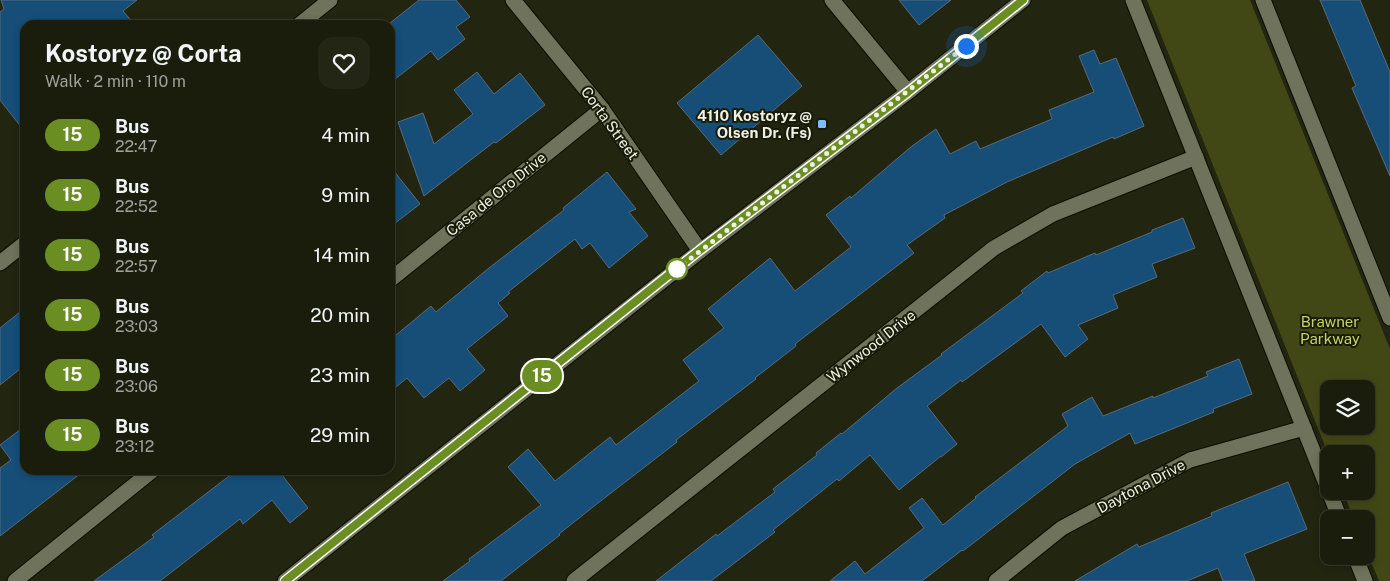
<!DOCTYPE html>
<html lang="en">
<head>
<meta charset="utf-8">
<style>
	body { margin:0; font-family:"Public Sans",sans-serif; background:#232515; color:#f1f3f6; height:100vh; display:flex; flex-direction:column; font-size:19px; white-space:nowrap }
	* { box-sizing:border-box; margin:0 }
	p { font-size:16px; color:#9fa19d }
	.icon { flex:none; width:28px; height:28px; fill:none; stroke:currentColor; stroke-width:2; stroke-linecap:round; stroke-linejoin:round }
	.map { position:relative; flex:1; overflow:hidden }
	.details { position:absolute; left:20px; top:20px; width:375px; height:455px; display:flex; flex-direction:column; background:#1a1c0c; border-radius:15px; box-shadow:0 2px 8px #0003,0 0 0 1px #383a2d }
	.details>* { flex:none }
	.badge { padding:0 10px; border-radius:16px; font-size:18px; line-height:32px }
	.controls { position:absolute; left:1320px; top:380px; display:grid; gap:10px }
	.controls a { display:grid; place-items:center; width:55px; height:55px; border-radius:10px; background:#1a1c0c; box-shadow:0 2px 8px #0003,0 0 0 1px #383a2d; font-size:25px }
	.you { position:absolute; width:25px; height:25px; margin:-12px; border:4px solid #fff; border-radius:50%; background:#1a73e8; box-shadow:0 0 0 8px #1a73e833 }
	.map>.badge { position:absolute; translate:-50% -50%; box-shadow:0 0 0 2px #fff }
	.round { display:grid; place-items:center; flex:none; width:52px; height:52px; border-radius:15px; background:#232515 }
	.overview { display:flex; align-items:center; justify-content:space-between; height:85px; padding:0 25px }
	h1 { font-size:24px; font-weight:700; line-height:38px }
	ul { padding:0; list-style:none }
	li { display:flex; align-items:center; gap:15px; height:60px; padding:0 25px }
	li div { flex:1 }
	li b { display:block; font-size:19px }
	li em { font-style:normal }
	li .badge { min-width:55px; font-weight:700; text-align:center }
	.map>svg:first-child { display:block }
	.green { fill:#424815; fill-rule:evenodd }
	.building { fill:#164e78; stroke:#586b7c }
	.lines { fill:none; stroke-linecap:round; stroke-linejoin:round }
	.minor-casing { stroke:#0b0e00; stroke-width:17 }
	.tertiary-casing { stroke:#0b0e00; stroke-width:17 }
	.secondary-casing { stroke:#0b0e00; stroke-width:17 }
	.minor { stroke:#6f735b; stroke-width:15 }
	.tertiary { stroke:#6f735b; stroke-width:15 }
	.secondary { stroke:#6f735b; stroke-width:15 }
	.line-casing { stroke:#fff; stroke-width:11 }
	.line { stroke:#6b8e23; stroke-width:8 }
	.walk { stroke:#eff1e4; stroke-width:5; stroke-dasharray:0 9 }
	.poi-dot { fill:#7bbef8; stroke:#181b07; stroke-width:2 }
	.stop-dot { fill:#fff; stroke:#6b8e23; stroke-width:2.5 }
	.labels { text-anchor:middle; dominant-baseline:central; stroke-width:4; stroke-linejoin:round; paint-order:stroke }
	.poi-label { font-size:15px; font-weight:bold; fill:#eff1e4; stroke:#181b07; text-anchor:end }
	.street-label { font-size:15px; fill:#eff1e4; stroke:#181b07 }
	.park-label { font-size:15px; fill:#c6d561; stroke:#181b07 }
</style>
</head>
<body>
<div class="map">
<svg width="1390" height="581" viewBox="0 0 1390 581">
	<rect width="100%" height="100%" fill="#222510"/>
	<path class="green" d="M1147,0H1250L1390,349V581H1379L1366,550V519H1354L1343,491H1366V454H1329V456ZM1329,389H1366V426H1329Z"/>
	<g class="building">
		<path d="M1,0H137L123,11L135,25H25V132L0,100V12L4,9Z"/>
		<path d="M419,0H456L470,17L456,27L465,39L438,60L431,51L390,83V23Z"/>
		<path d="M899,0H951L919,25Z"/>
		<path d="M1320,0H1360L1390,72V176L1352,88L1356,86Z"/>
		<path d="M758,35L802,86L721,155L677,103Z"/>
		<path d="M1094,50L1100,64L1116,58L1144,126L1114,139L1113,137L1007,182L944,215L945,218L907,245L914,253L795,344L796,346L755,378L756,379L676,440L677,442L598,503L559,534L560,535L501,581H443L470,561L469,559L541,505L508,467L528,449L555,481L610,437L616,445L699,381L683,360L724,328L708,309L748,276L770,258L795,291L851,247L826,215L850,196L851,198L912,146L936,129L950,154L976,141L980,149L1052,119L1049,110L1094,92L1079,56Z"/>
		<path d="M477,72L494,94L520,73L545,105L496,143L494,142L424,196L398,122L423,113L434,144L473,114L454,90Z"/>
		<path d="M390,166L420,204L390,227Z"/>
		<path d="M607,172L636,209L629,212L648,236L609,268L590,243L582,249L575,239L508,292L510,293L498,303L508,316L467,349L485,370L460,391L449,378L424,398L407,378L390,392V340L431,306L436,312L489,268L564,210L563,208Z"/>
		<path d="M1183,218L1195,248L1152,264L1157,277L1113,295L1118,308L1078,325L1088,339L1065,357L1041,324L962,382L961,380L927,406L957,444L941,457V456L899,490L870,455L839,481L837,479L773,530L775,532L711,581H656L716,534L717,536L775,492L773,489L817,455L816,453L841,433L842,434L897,388L942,355L941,354L1023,293L1021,291L1047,271L1048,273L1095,253L1096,255L1152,232V230Z"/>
		<path d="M25,308V365L0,385V328Z"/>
		<path d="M1239,359L1252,394L1213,409L1214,412L1135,444L1130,433L1075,464L963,551L962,550L922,581H830L855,561L865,574L924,528L909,508L922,498L943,525L976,498L975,497L1068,426L1062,414L1092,397L1103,416L1153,396V398L1208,376L1206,372Z"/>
		<path d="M25,426V470H85L0,536V468L11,460L0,445Z"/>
		<path d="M237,470H278L308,508L290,523L272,500L243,524L240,519L160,581H94L154,537L152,535Z"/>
		<path d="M1288,482L1307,529L1244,554L1255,581H1223L1218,568L1187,581H1075L1137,544L1139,547L1212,516L1211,513Z"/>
	</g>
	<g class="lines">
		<g class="minor-casing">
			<g id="minor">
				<path d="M513,0L602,109L700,251"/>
				<path d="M832,0L908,92"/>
				<path d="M299,25L330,0"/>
				<path d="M0,263L25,243"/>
				<path d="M390,280L602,109"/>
				<path d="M15,581L153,470"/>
				<path d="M574,581L994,248L1053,214L1196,157"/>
				<path d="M996,581L1062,528L1190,460L1304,428"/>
			</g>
		</g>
		<g class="tertiary-casing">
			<g id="tertiary">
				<path d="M1133,0L1329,491"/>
				<path d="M1263,0L1390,318"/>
				<path d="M1329,491L1340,519"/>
				<path d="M1355,556L1365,581"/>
			</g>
		</g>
		<g class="secondary-casing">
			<path id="secondary" d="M285,581L700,251L908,92L1023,0"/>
		</g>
		<use href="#minor" class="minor"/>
		<use href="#tertiary" class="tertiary"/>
		<use href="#secondary" class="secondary"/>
	</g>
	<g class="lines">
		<g class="line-casing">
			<path id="line" d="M285,581L700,250L908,92L1023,0"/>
		</g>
		<use href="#line" class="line"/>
		<path class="walk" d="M677,269L966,46"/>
	</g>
	<rect class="poi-dot" x="817" y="119" width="10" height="10" rx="2.5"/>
	<circle class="stop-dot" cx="677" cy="269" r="10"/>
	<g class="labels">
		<g class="poi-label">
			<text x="812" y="115">4110 Kostoryz @<tspan x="812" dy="17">Olsen Dr. (Fs)</tspan></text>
		</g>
		<g class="street-label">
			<text transform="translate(610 123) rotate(54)">Corta Street</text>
			<text transform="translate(496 194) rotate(-39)">Casa de Oro Drive</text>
			<text transform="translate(871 346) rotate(-38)">Wynwood Drive</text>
			<text transform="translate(1141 486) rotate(-28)">Daytona Drive</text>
		</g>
		<g class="park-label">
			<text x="1330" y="321">Brawner<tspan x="1330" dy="17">Parkway</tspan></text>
		</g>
	</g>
</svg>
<div class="controls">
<a><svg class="icon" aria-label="layers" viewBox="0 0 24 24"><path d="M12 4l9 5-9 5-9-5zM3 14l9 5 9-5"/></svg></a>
<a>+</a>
<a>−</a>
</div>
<div class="you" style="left:966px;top:46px"></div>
<b class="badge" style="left:542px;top:376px;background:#6b8e23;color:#fff">15</b>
<section class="details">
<div class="overview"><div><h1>Kostoryz @ Corta</h1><p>Walk · 2 min · 110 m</p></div><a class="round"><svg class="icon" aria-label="heart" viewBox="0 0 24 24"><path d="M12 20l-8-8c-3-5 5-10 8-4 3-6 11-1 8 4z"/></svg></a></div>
<ul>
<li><span class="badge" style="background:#6b8e23;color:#fff">15</span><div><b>Bus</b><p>22:47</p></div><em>4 min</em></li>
<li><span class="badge" style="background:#6b8e23;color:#fff">15</span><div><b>Bus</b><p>22:52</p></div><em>9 min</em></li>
<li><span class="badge" style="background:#6b8e23;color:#fff">15</span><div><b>Bus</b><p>22:57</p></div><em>14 min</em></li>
<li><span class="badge" style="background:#6b8e23;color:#fff">15</span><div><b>Bus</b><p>23:03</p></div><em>20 min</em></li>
<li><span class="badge" style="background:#6b8e23;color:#fff">15</span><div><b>Bus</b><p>23:06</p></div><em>23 min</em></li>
<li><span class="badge" style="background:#6b8e23;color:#fff">15</span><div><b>Bus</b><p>23:12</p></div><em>29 min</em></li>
</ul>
</section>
</div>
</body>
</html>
